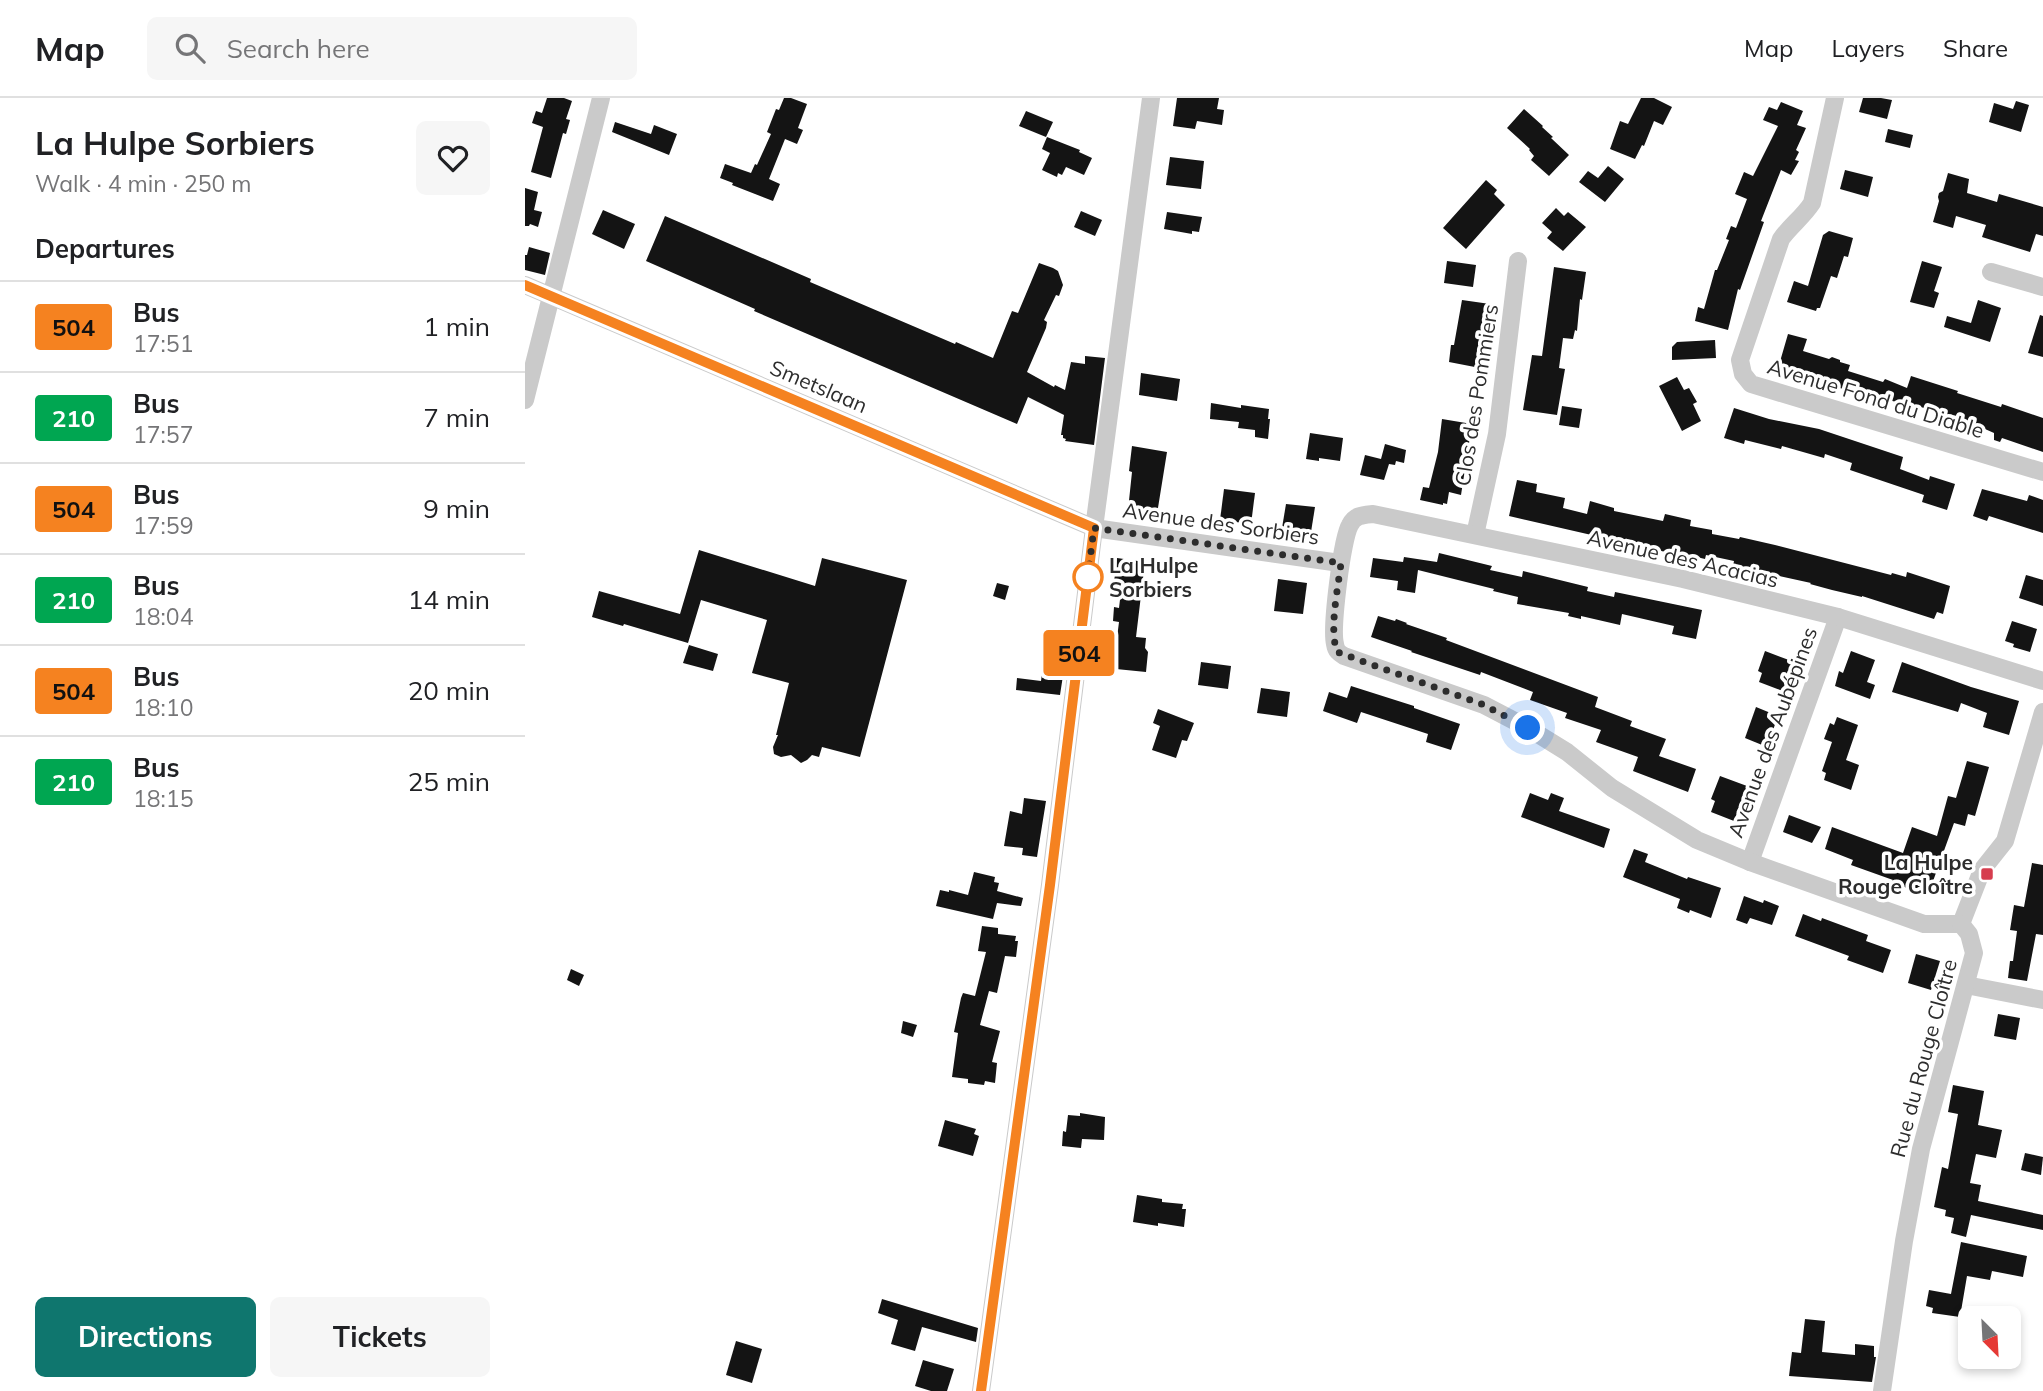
<!DOCTYPE html>
<html lang="en">
<head>
<meta charset="utf-8">
<style>
	body { margin:0; font-family:Mulish,sans-serif; background:#f6f6f6; color:#202124; height:100vh; display:flex; flex-direction:column; font-size:26px; white-space:nowrap }
	* { box-sizing:border-box; margin:0 }
	p { font-size:23px; color:#757577 }
	.icon { flex:none; width:38px; height:38px; fill:none; stroke:currentColor; stroke-width:2; stroke-linecap:round; stroke-linejoin:round }
	.map { position:relative; flex:1; overflow:hidden }
	.sheet { display:flex; flex-direction:column; background:#fff; width:525px }
	.sheet>* { flex:none }
	.badge { padding:0 14px; border-radius:5px; font-size:24px; line-height:46px }
	.needle { width:46px; rotate:156deg }
	.buttons { position:absolute; left:1433px; top:1208px; display:grid; gap:14px }
	.buttons a { display:grid; place-items:center; width:63px; height:63px; border-radius:10px; background:#fff; box-shadow:0 4px 10px #0003; font-size:35px }
	.you { position:absolute; width:35px; height:35px; margin:-18px; border:5px solid #fff; border-radius:50%; background:#1a73e8; box-shadow:0 0 0 10px #1a73e833 }
	.map>.badge { position:absolute; translate:-50% -50%; box-shadow:0 0 0 4px #fff }
	h2 { padding:0 35px; font-size:26px; line-height:63px }
	.round { display:grid; place-items:center; flex:none; width:74px; height:74px; border-radius:10px; background:#f6f6f6 }
	.head { display:flex; align-items:center; justify-content:space-between; height:119px; padding:0 35px }
	h1 { font-size:33px; font-weight:700; line-height:52px }
	.cta { display:flex; gap:14px; margin-top:auto; padding:14px 35px }
	.cta a { flex:1; height:80px; border-radius:10px; background:#0f766e; color:#fff; font-size:28px; font-weight:700; line-height:80px; text-align:center }
	.cta a+a { background:#f6f6f6; color:#202124 }
	ul { padding:0; list-style:none }
	li { display:flex; align-items:center; gap:21px; height:91px; padding:0 35px; border-top:2px solid #e0e0e0 }
	li div { flex:1 }
	li b { display:block; font-size:26px }
	li em { font-style:normal }
	li .badge { min-width:77px; font-weight:700; text-align:center }
	header { display:flex; align-items:center; gap:42px; box-sizing:border-box; height:98px; padding:0 35px; background:#fff; border-bottom:2px solid #e0e0e0 }
	header strong { font-size:33px }
	nav { display:flex; gap:38px; margin-inline-start:auto; font-size:24px }
	.search { width:490px; height:63px; background:#f6f6f6; display:flex; align-items:center; gap:18px; box-sizing:border-box; padding:0 24px; border-radius:10px; color:#757577; font-size:26px }
	main { display:flex; flex:1; min-height:0 }
	.map>svg:first-child { display:block }
	.building { fill:#141414 }
	.lines { fill:none; stroke-linecap:round; stroke-linejoin:round }
	.minor { stroke:#cacaca; stroke-width:18 }
	.line-casing { stroke:#fff; stroke-width:16 }
	.line { stroke:#f58220; stroke-width:10 }
	.walk { stroke:#2d2d2d; stroke-width:7; stroke-dasharray:0 12.6 }
	.stop-dot { fill:#fff; stroke:#f58220; stroke-width:3.5 }
	.poi-dot { fill:#d63d4e; stroke:#fff; stroke-width:2.5 }
	.labels { text-anchor:middle; dominant-baseline:central; stroke-width:7; stroke-linejoin:round; paint-order:stroke }
	.street-label { font-size:21px; fill:#2d2d2d; stroke:#fff }
	.stop-label { font-size:21px; font-weight:bold; fill:#2d2d2d; stroke:#fff; text-anchor:start }
	.poi-label { font-size:21px; font-weight:bold; fill:#2d2d2d; stroke:#fff; text-anchor:end }
</style>
</head>
<body>
<header>
<strong>Map</strong>
<div class="search"><svg class="icon" aria-label="search" viewBox="0 0 24 24"><circle cx="10" cy="10" r="6"/><path d="M15 15l6 6"/></svg>Search here</div>
<nav><a>Map</a><a>Layers</a><a>Share</a></nav>
</header>
<main>
<section class="sheet">
<div class="head"><div><h1>La Hulpe Sorbiers</h1><p>Walk · 4 min · 250 m</p></div><a class="round"><svg class="icon" aria-label="heart" viewBox="0 0 24 24"><path d="M12 20l-8-8c-3-5 5-10 8-4 3-6 11-1 8 4z"/></svg></a></div>
<h2>Departures</h2>
<ul>
<li><span class="badge" style="background:#f58220;color:#111">504</span><div><b>Bus</b><p>17:51</p></div><em>1 min</em></li>
<li><span class="badge" style="background:#00a651;color:#fff">210</span><div><b>Bus</b><p>17:57</p></div><em>7 min</em></li>
<li><span class="badge" style="background:#f58220;color:#111">504</span><div><b>Bus</b><p>17:59</p></div><em>9 min</em></li>
<li><span class="badge" style="background:#00a651;color:#fff">210</span><div><b>Bus</b><p>18:04</p></div><em>14 min</em></li>
<li><span class="badge" style="background:#f58220;color:#111">504</span><div><b>Bus</b><p>18:10</p></div><em>20 min</em></li>
<li><span class="badge" style="background:#00a651;color:#fff">210</span><div><b>Bus</b><p>18:15</p></div><em>25 min</em></li>
</ul>
<div class="cta"><a>Directions</a><a>Tickets</a></div>
</section>
<div class="map">
<svg width="1518" height="1293" viewBox="0 0 1518 1293">
	<rect width="100%" height="100%" fill="#fff"/>
	<g class="building">
		<path d="M22,0H39L47,3L41,21L45,22L41,36L38,35L26,80L6,74L18,29L7,25L11,13L17,15Z"/>
		<path d="M259,0H266L282,6L273,30L278,32L272,46L260,41L244,81L255,86L248,103L207,87L208,85L195,80L200,66L226,75L230,66L232,67L246,36L242,34L251,11L254,12Z"/>
		<path d="M652,0H694L692,11L699,12L697,27L672,23L670,31L648,28Z"/>
		<path d="M1116,0H1129L1147,9L1138,27L1129,23L1119,48L1117,47L1110,61L1085,51L1095,23L1103,26Z"/>
		<path d="M1338,0H1356L1367,2L1362,21L1334,14Z"/>
		<path d="M1491,3L1504,7L1496,34L1464,24L1469,5L1488,11Z"/>
		<path d="M1256,4L1278,13L1272,27L1281,30L1271,52L1274,54L1270,62L1274,63L1266,77L1256,72L1236,123L1239,124L1215,192L1213,191L1203,232L1170,223L1173,209L1179,211L1190,172H1192L1204,142L1201,141L1206,128L1211,130L1222,101L1210,96L1219,74L1228,78L1253,28L1238,22L1244,9L1252,12Z"/>
		<path d="M999,11L1018,28L1017,29L1028,39L1026,40L1044,57L1024,78L1006,62L1009,58L1004,52L1005,51L982,30Z"/>
		<path d="M501,13L528,24L521,39L494,28Z"/>
		<path d="M90,24L126,36L129,27L152,36L144,57L87,34Z"/>
		<path d="M1363,31L1388,37L1385,50L1360,44Z"/>
		<path d="M522,39L555,52L554,54L567,60L559,77L541,69L537,77L533,75L532,79L517,72L525,55L517,51Z"/>
		<path d="M645,59L679,63L676,91L641,87Z"/>
		<path d="M1083,68L1099,81L1080,104L1054,84L1063,73L1073,80Z"/>
		<path d="M1320,72L1348,79L1343,99L1315,91Z"/>
		<path d="M1423,75L1444,81L1442,95L1472,104L1474,96L1518,109V138L1511,136L1505,154L1457,139L1461,127L1431,118L1428,130L1408,124L1414,103L1413,99L1414,95L1418,93Z"/>
		<path d="M961,82L972,92L969,96L980,107L941,151L918,130Z"/>
		<path d="M0,90L13,94L9,112L17,114L13,129L5,126L4,128H0Z"/>
		<path d="M1031,110L1039,118L1043,114L1061,129L1038,153L1022,140L1027,134L1017,125Z"/>
		<path d="M78,112L110,126L99,151L67,136Z"/>
		<path d="M556,113L577,122L570,138L549,129Z"/>
		<path d="M642,114L677,119L674,134L667,133V136L639,131Z"/>
		<path d="M140,118L286,181L285,184L430,246L431,244L468,260L487,213L493,215L514,165L528,170L533,173L538,187L534,198L531,197L519,222L522,224L521,230L502,274L529,289L530,287L540,292L546,264L560,266V258L580,260L569,347L540,343L541,341L538,340V337H536L539,317L503,299L492,326L229,213L230,211L121,163Z"/>
		<path d="M1304,133L1328,140L1323,159L1319,158L1312,180L1306,178L1295,210H1292L1291,213L1262,204L1269,183L1283,188L1298,137Z"/>
		<path d="M4,149L25,155L20,177L0,172V157H2Z"/>
		<path d="M922,163L951,167L948,189L919,185Z"/>
		<path d="M1397,163L1417,169L1409,193L1414,195L1409,210L1385,204Z"/>
		<path d="M1029,169L1061,174L1057,202L1055,201L1052,233L1050,232L1048,241L1038,240L1034,270L1040,271L1032,317L998,312L1007,257L1017,258Z"/>
		<path d="M937,202L965,206L955,270L924,264L926,247H929Z"/>
		<path d="M1453,202L1476,210L1465,244L1419,229L1422,218L1446,225Z"/>
		<path d="M1515,217L1518,218V259L1503,255Z"/>
		<path d="M1263,236L1282,241L1278,253L1304,261L1307,259L1315,262V264L1325,267L1323,273L1358,284L1360,281L1382,290L1386,278L1433,293L1432,295L1476,309L1477,306L1518,320V354L1477,340L1475,344L1469,342V335L1460,331L1393,308L1392,310L1364,302L1363,305L1260,273L1261,269L1254,267Z"/>
		<path d="M1190,242L1191,260L1147,262V249L1152,244Z"/>
		<path d="M616,275L655,281L652,303L614,297Z"/>
		<path d="M1152,279L1159,292L1164,290L1172,304L1168,306L1176,323L1157,333L1134,288Z"/>
		<path d="M686,305L716,310V307L744,311L743,321H745L743,341L730,339V332L713,330L714,324L685,321Z"/>
		<path d="M1037,308L1057,311L1054,330L1034,327Z"/>
		<path d="M1209,310L1244,321L1294,331L1378,359L1375,371L1404,382L1405,378L1430,386L1422,412L1397,404L1399,397L1325,372L1327,365L1300,356L1299,360L1257,348L1256,351L1220,342L1219,346L1199,340Z"/>
		<path d="M917,321L947,326L936,397L924,394L922,406L918,405V407L895,402L898,389L904,390L913,354Z"/>
		<path d="M785,335L818,340L815,363L794,360V363L781,361Z"/>
		<path d="M860,346L881,352L879,365L871,363L870,367L864,366L859,382L835,377L840,357L856,361Z"/>
		<path d="M607,348L642,354L632,416L603,412L607,374L604,373Z"/>
		<path d="M992,382L1012,386L1011,394L1040,400L1038,410L1062,416L1065,403L1089,410V413L1138,423L1140,416L1166,422L1165,428L1187,432V436L1214,441L1215,439L1250,447L1366,477L1367,475L1381,479L1382,474L1425,488L1418,516L1412,514L1409,521L1337,498V499L1307,492L1285,486L1286,485L1208,468L1209,463L1181,457L1180,461L1159,456L1158,458L984,418Z"/>
		<path d="M699,391L730,395L726,426L695,422Z"/>
		<path d="M1457,391L1502,403L1504,397L1518,402V435L1464,418L1462,423L1448,418Z"/>
		<path d="M761,406L790,409L786,434L757,430Z"/>
		<path d="M174,452L290,488L297,460L382,482L335,659L297,649L294,659L287,657L282,662L276,665L266,657L256,659L249,656L248,649L253,637H251L264,585L227,575L242,522L176,502L163,545L99,526L98,528L67,519L74,493L155,516Z"/>
		<path d="M914,455L967,468L965,472L997,479L998,473L1063,489L1062,493L1089,499L1090,494L1177,512L1171,541L1147,536L1149,528L1097,516L1095,527L1056,518V521L1043,518L1044,515L992,506L993,499L968,493L969,491L893,472L890,495L872,492L873,483L845,479L848,460L878,464L879,459L912,464Z"/>
		<path d="M592,460L620,464L611,539L621,540L620,550L623,554L621,574L581,570L582,555L590,556L594,524L588,523L589,509L594,510L597,485L589,484Z"/>
		<path d="M1501,477L1518,482V508L1494,500Z"/>
		<path d="M753,481L782,485L778,516L749,513Z"/>
		<path d="M472,485L484,488L480,502L468,498Z"/>
		<path d="M853,518L870,523L871,521L882,525L881,526L922,540L921,542L1073,599L1070,609L1107,623L1105,628L1141,641L1134,658L1171,671L1163,694L1108,673L1113,659L1071,644L1076,632L1040,620L1042,615L1005,602L1008,594L956,574L955,577L886,554L887,553L846,539Z"/>
		<path d="M1487,523L1512,531L1505,554L1488,549L1489,546L1480,543Z"/>
		<path d="M164,547L193,556L188,573L158,565Z"/>
		<path d="M1240,553L1272,565L1266,585L1261,583L1258,593L1234,584L1237,575L1233,573Z"/>
		<path d="M1326,553L1350,562L1342,584L1350,587L1345,601L1310,588L1314,573L1318,575Z"/>
		<path d="M676,564L706,568L703,591L673,587Z"/>
		<path d="M1377,564L1446,589L1494,603L1484,637L1458,629L1462,615L1436,605L1433,614L1367,594Z"/>
		<path d="M518,568L539,571L535,597L491,592L492,580L516,583Z"/>
		<path d="M826,588L889,608V610L935,626L926,652L901,644L903,636L836,614L832,625L798,613L804,594L822,600Z"/>
		<path d="M736,590L765,594L762,619L732,615Z"/>
		<path d="M1231,609L1253,618L1242,649L1220,640Z"/>
		<path d="M633,611L669,625L662,643L657,642L651,660L627,652L635,628L628,625Z"/>
		<path d="M1312,619L1333,627L1321,662L1334,667L1326,692L1299,682L1301,675L1297,673L1307,644L1299,641L1305,625L1309,627Z"/>
		<path d="M1442,663L1464,669L1450,718L1443,716L1440,728L1429,725L1403,797L1391,792L1390,794L1367,783L1368,782L1326,767L1328,762L1300,751L1307,729L1378,755L1387,729L1412,738L1423,698L1431,700Z"/>
		<path d="M1195,678L1222,688L1209,723L1186,714L1190,703L1186,701Z"/>
		<path d="M1005,695L1023,702L1026,695L1039,700L1034,713L1085,731L1079,750L996,719Z"/>
		<path d="M499,700L521,703L512,759L497,757L498,750L479,748L485,713L497,716Z"/>
		<path d="M1264,717L1296,729L1287,745L1258,734Z"/>
		<path d="M1109,751L1123,756L1120,764L1162,781L1163,779L1196,790L1186,820L1165,812L1164,815L1152,810L1155,801L1098,779Z"/>
		<path d="M1507,765L1518,767V837L1511,836L1502,883L1483,880L1485,863H1488L1492,833L1485,832L1489,807L1499,809Z"/>
		<path d="M449,774L470,779L469,784L474,785L472,793L498,800L496,808L472,805L468,821L411,808L415,792L424,794V792L443,797Z"/>
		<path d="M1219,798L1238,805L1239,802L1254,808L1247,827L1225,820L1222,826L1211,822Z"/>
		<path d="M1278,816L1296,823L1297,820L1343,837L1341,843L1366,852L1358,875L1322,862L1324,858L1270,838Z"/>
		<path d="M457,828L473,830V836L491,838L490,843H493L491,859L480,858L472,895L464,893L455,927L475,933L467,964L472,965L470,985L460,983L459,987L443,985V981L427,979L433,935L429,934L436,900L438,895L450,898L461,854L453,853Z"/>
		<path d="M1391,856L1415,863L1406,892L1383,885Z"/>
		<path d="M46,871L59,877L54,888L42,882Z"/>
		<path d="M1473,916L1495,920L1491,942L1469,938Z"/>
		<path d="M378,923L392,927L388,939L376,935Z"/>
		<path d="M1428,987L1459,993L1453,1027L1477,1032L1471,1060L1451,1056L1445,1085L1456,1087L1453,1103L1518,1117V1132L1446,1117L1441,1139L1426,1135L1429,1120L1420,1118L1421,1112L1409,1109L1417,1069L1423,1071L1433,1016L1423,1014Z"/>
		<path d="M555,1015L580,1019L579,1042L557,1041L556,1050L537,1048L538,1033L541,1034L543,1017L555,1018Z"/>
		<path d="M420,1022L451,1031L449,1036L454,1038L448,1058L413,1048Z"/>
		<path d="M1500,1055L1518,1059L1516,1077L1496,1072Z"/>
		<path d="M612,1097L637,1101V1104L658,1106L657,1111H661L659,1129L633,1125V1128L608,1124Z"/>
		<path d="M1436,1144L1502,1158L1498,1179L1467,1173L1465,1182L1442,1178L1435,1219L1407,1215L1408,1210L1401,1208L1404,1192L1426,1196Z"/>
		<path d="M357,1201L453,1230L451,1244L397,1229L390,1253L366,1246L373,1222L353,1215Z"/>
		<path d="M1280,1221L1300,1223L1297,1254L1330,1257V1246L1349,1248V1259H1351L1347,1284L1264,1278L1267,1254L1276,1255Z"/>
		<path d="M211,1243L237,1251L227,1285L201,1277Z"/>
		<path d="M398,1262L429,1271L422,1293H406L390,1288Z"/>
	</g>
	<g class="lines">
		<g class="minor">
			<path d="M1310,0L1287,105C1278,119 1265,128 1256,141L1215,262L1218,276L1226,286L1518,374"/>
			<path d="M1466,174L1518,189"/>
			<path d="M0,187L569,430L815,465"/>
			<path d="M0,302L76,0"/>
			<path d="M950,437L972,336L993,163"/>
			<path d="M1225,764L1313,519"/>
			<path d="M1436,826H1399L1225,764L1172,742L1087,690L1042,654L1003,630L959,607L819,558C814,555 811,553 810,546C806,530 817,440 825,427C830,417 838,417 848,416L1158,481L1313,519L1518,583"/>
			<path d="M1436,826L1457,772L1480,743L1518,614"/>
			<path d="M1441,887L1518,902"/>
			<path d="M456,1293L525,787L569,430L626,0"/>
			<path d="M1357,1293L1379,1143L1396,1051L1449,855L1444,836L1436,826"/>
		</g>
	</g>
	<g class="lines">
		<g class="line-casing">
			<path id="line" d="M0,187L569,430L525,787L456,1293"/>
		</g>
		<use href="#line" class="line"/>
		<path class="walk" d="M563,479L562,485L569,430L816,465C813,491 804,530 812,554L959,607L1003,630"/>
	</g>
	<circle class="stop-dot" cx="563" cy="479" r="14"/>
	<rect class="poi-dot" x="1455" y="769" width="14" height="14" rx="3.5"/>
	<g class="labels">
		<g class="street-label">
			<text transform="translate(294 288) rotate(23)">Smetslaan</text>
			<text transform="translate(951 297) rotate(-81)">Clos des Pommiers</text>
			<text transform="translate(1351 300) rotate(17)">Avenue Fond du Diable</text>
			<text transform="translate(696 425) rotate(8)">Avenue des Sorbiers</text>
			<text transform="translate(1158 460) rotate(13)">Avenue des Acacias</text>
			<text transform="translate(1247 634) rotate(-70)">Avenue des Aubépines</text>
			<text transform="translate(1398 960) rotate(-75)">Rue du Rouge Cloître</text>
		</g>
		<g class="stop-label">
			<text x="584" y="467">La Hulpe<tspan x="584" dy="24">Sorbiers</tspan></text>
		</g>
		<g class="poi-label">
			<text x="1448" y="764">La Hulpe<tspan x="1448" dy="24">Rouge Cloître</tspan></text>
		</g>
	</g>
</svg>
<div class="buttons">
<a><svg class="needle" viewBox="-14 -14 28 28"><path d="M0-13l5 13h-10z" fill="#e53935"/><path d="M0 13l5-13h-10z" fill="#757577"/></svg></a>
</div>
<div class="you" style="left:1003px;top:630px"></div>
<b class="badge" style="left:554px;top:555px;background:#f58220;color:#111">504</b>
</div>
</main>
</body>
</html>
